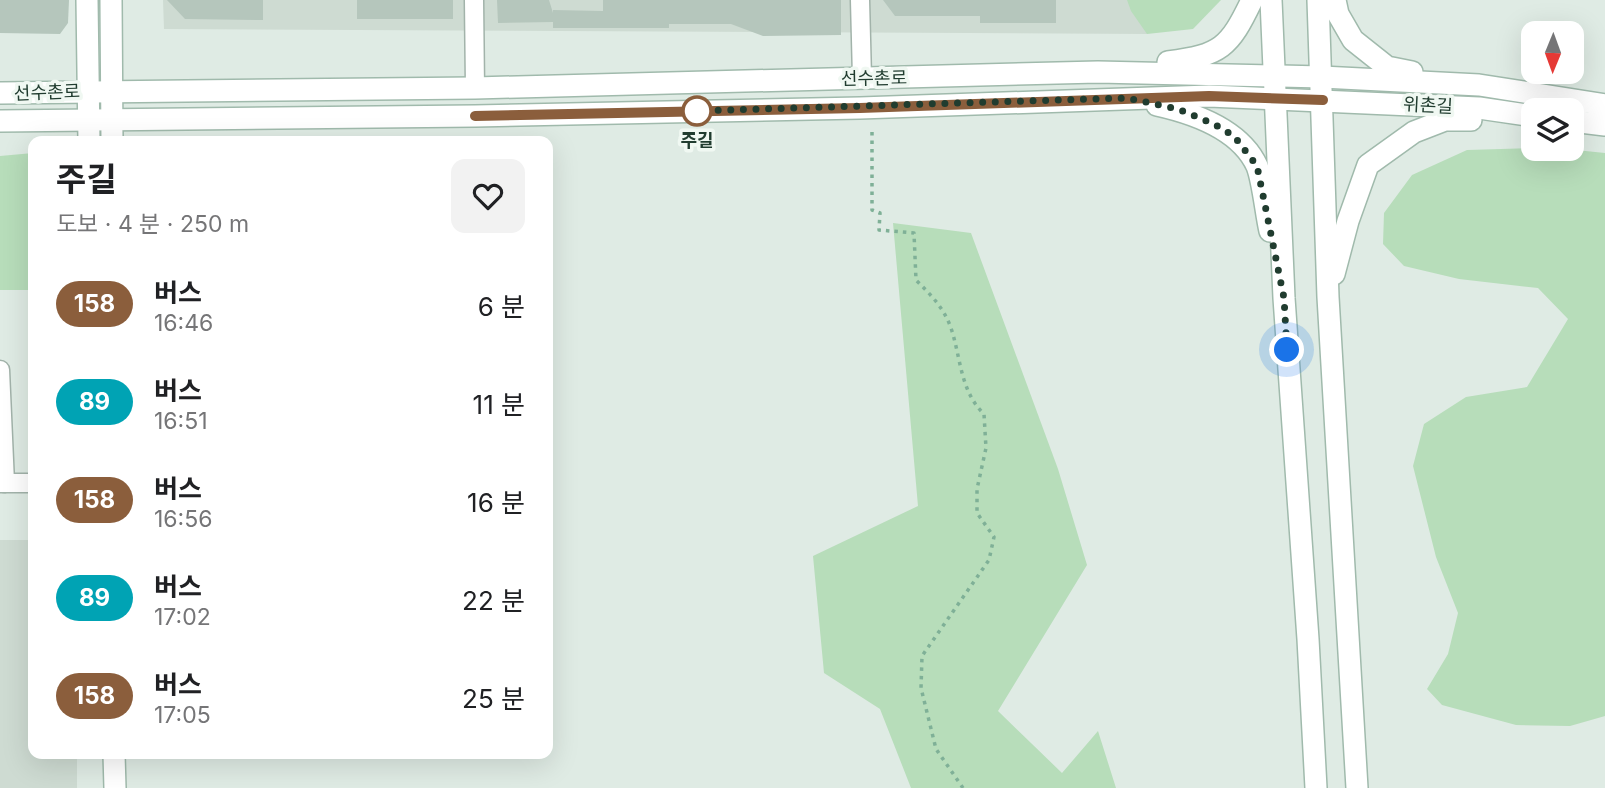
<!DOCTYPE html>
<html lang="ko">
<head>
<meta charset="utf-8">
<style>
	body { margin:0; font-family:Inter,"Noto Sans KR",sans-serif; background:#f2f2f2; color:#202124; height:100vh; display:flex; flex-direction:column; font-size:26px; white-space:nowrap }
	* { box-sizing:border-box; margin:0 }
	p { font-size:23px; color:#757577 }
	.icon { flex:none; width:38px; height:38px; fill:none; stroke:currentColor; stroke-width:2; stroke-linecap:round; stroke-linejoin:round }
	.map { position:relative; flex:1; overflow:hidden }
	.side { position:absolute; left:28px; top:136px; width:525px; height:623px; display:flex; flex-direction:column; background:#fff; border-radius:14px; box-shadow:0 7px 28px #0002 }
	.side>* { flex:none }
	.badge { padding:0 14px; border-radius:23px; font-size:24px; line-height:46px }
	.needle { width:46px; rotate:181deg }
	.fabs { position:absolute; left:1521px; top:21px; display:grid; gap:14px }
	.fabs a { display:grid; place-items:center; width:63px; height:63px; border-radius:14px; background:#fff; box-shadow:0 7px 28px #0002; font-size:35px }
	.you { position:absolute; width:35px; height:35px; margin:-18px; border:5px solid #fff; border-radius:50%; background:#1a73e8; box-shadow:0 0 0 10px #1a73e833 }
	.map>.badge { position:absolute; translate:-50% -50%; box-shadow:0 0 0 4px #fff }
	.round { display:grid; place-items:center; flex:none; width:74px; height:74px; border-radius:14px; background:#f2f2f2 }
	.summary { display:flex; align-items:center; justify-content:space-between; height:119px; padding:0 28px }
	h1 { font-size:33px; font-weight:700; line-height:52px }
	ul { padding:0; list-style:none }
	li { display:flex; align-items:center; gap:21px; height:98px; padding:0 28px }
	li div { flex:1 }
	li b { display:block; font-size:26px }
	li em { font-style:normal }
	li .badge { min-width:77px; font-weight:700; text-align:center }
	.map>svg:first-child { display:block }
	.built { fill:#cedbd2 }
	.green { fill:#b7ddba }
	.building { fill:#b5c6bc }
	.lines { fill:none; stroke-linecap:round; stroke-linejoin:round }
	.street-casing { stroke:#a2b3aa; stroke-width:21 }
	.secondary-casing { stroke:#a0baac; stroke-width:24 }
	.path { stroke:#7fb097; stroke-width:3.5; stroke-dasharray:3.5 5; stroke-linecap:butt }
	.street { stroke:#fff; stroke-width:18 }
	.secondary { stroke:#fff; stroke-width:21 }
	.line-casing { stroke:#fff; stroke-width:16 }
	.line { stroke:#8b5e3c; stroke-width:10 }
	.walk { stroke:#203c2f; stroke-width:7; stroke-dasharray:0 12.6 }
	.stop-dot { fill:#fff; stroke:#8b5e3c; stroke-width:3.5 }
	.labels { text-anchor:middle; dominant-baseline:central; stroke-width:7; stroke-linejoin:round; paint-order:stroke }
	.street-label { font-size:18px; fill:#203c2f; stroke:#f0f8f2 }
	.stop-label { font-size:18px; font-weight:bold; fill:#203c2f; stroke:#f0f8f2 }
</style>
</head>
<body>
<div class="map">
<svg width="1605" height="788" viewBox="0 0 1605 788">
	<rect width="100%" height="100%" fill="#dfebe4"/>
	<g class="built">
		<path d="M163,0H1145L1147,34L164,29Z"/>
		<path d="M0,540H33V754H77V788H0Z"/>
	</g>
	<g class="green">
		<path d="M1127,0H1221L1193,29L1147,34L1131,11Z"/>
		<path d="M1533,148L1566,149L1605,153V716L1570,726L1516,725L1442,705L1427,689L1448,654L1458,613L1436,557L1413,466L1424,424L1466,397L1527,387L1568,319L1538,288L1459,279L1404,266L1383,244L1384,213L1412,175L1467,150Z"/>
		<path d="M33,153V290H0V156Z"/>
		<path d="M893,223L971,233L1058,469L1087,565L998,711L1062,773L1098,731L1116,788H911L880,709L824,673L813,556L918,506Z"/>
	</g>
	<g class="building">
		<path d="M0,0H69L68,23L60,34L0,33Z"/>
		<path d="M167,0H263V20L185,19Z"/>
		<rect x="357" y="0" width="96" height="19"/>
		<path d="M497,0H549L553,13V10L603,11V0H841V35L763,36L731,24H669V28H553V22L498,23Z"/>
		<path d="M883,0H1056V23H980V16H895Z"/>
	</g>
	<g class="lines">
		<g class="street-casing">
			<g id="street">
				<path d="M474,0L475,88"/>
				<path d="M860,0L862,78"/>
				<path d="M0,370L5,483"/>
				<path d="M0,483H33"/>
			</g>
		</g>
		<g class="secondary-casing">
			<g id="secondary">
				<path d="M87,0L89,142"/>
				<path d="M111,0L112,142"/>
				<path d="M1271,0L1284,298L1308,639L1316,788"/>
				<path d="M1318,0L1328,297L1357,788"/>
				<path d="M1335,0L1338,14L1353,40L1387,67L1412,72"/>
				<path d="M1168,62C1221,55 1229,48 1252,0"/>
				<path d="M0,93L475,88L1098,72L1322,77L1479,85L1605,105"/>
				<path d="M1157,105C1193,113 1240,129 1257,166C1263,181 1266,214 1270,231"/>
				<path d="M0,121L475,116L860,108L1209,96L1479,108L1533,116"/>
				<path d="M1572,121L1605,125"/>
				<path d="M1334,274L1348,221L1368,165L1414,132L1445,120H1471"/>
				<path d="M114,754L115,788"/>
			</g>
		</g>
		<path class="path" d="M872,132V210L880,213L879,230L914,233L916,280C931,295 944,308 951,328C961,358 960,391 984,414L986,448L977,489V513L994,537L989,560L922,656L921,688L936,749L963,788"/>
		<use href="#street" class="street"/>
		<use href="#secondary" class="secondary"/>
	</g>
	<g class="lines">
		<g class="line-casing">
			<path id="line" d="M475,116L860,108L1209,96L1323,100"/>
		</g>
		<use href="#line" class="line"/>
		<path class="walk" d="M697,111H695L1127,98L1178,109L1214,124L1234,136L1257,166L1284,298L1287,350"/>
	</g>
	<circle class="stop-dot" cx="697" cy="111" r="14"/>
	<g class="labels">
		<g class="street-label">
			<text transform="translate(874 78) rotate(-1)">선수촌로</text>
			<text transform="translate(47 92) rotate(-2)">선수촌로</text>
			<text transform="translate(1428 105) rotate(3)">위촌길</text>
		</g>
		<g class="stop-label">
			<text x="697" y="140">주길</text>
		</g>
	</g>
</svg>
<div class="fabs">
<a><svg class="needle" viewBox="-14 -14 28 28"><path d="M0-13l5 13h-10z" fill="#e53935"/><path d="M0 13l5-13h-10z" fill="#757577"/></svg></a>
<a><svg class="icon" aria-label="layers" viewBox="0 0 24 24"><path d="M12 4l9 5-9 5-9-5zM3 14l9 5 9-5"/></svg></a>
</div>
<div class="you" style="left:1287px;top:350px"></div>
<section class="side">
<div class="summary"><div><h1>주길</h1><p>도보 · 4 분 · 250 m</p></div><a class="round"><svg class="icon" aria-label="heart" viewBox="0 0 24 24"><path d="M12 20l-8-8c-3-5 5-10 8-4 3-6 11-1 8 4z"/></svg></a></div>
<ul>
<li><span class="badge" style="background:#8b5e3c;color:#fff">158</span><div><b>버스</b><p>16:46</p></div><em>6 분</em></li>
<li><span class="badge" style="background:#00a3b4;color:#fff">89</span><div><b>버스</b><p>16:51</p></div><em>11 분</em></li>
<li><span class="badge" style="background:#8b5e3c;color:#fff">158</span><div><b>버스</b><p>16:56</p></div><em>16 분</em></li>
<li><span class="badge" style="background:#00a3b4;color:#fff">89</span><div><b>버스</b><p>17:02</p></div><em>22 분</em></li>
<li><span class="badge" style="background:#8b5e3c;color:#fff">158</span><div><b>버스</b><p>17:05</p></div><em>25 분</em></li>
</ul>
</section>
</div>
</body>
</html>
